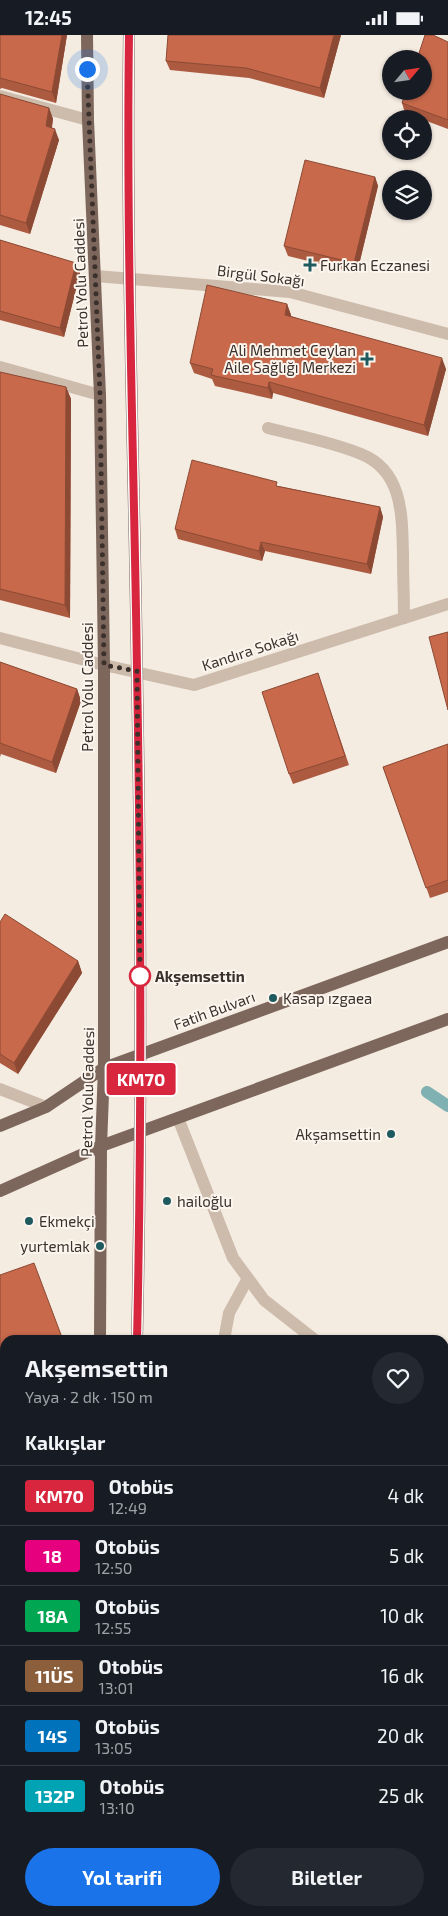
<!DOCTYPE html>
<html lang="tr">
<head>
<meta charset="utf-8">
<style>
	body { margin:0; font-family:"Exo 2",sans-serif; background:#242831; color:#f1f3f6; height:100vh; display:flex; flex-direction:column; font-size:19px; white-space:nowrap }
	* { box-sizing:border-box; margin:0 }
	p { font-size:16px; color:#9ea1a6 }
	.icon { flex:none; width:28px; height:28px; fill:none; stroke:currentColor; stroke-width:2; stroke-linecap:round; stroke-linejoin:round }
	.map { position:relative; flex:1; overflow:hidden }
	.details { position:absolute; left:0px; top:1300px; width:449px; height:581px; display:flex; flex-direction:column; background:#171b24; border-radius:15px 15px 0 0; box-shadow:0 1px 4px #0004 }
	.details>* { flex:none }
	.badge { padding:0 10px; border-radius:4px; font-size:18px; line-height:32px }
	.needle { width:32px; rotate:61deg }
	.controls { position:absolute; left:382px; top:15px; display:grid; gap:10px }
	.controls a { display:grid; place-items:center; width:50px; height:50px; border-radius:50%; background:#171b24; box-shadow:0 1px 4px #0004; font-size:25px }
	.you { position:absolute; width:25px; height:25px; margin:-12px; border:4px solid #fff; border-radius:50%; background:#1a73e8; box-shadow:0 0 0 8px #1a73e833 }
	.map>.badge { position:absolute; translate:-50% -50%; box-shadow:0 0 0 2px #fff }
	h2 { padding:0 25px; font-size:19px; line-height:45px }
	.round { display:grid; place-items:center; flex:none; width:52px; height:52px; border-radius:26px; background:#242831 }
	.headline { display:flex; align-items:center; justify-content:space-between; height:85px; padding:0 25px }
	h1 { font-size:24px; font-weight:700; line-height:38px }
	.primary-button { display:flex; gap:10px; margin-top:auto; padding:10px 25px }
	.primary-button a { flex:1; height:58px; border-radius:30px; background:#1a73e8; color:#fff; font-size:20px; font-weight:700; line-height:58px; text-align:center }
	.primary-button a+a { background:#242831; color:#f1f3f6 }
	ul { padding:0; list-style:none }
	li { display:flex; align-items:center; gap:15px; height:60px; padding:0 25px; border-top:1px solid #363941 }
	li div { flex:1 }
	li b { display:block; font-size:19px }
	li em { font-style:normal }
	li .badge { min-width:55px; font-weight:700; text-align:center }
	.status { display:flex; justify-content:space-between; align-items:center; height:35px; padding:0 25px; background:#171b24; direction:ltr }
	.status svg { height:14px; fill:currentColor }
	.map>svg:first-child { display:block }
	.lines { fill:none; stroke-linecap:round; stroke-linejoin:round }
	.stream { stroke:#7fb0b2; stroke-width:12 }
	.minor { stroke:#cdbbac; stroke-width:12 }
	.major { stroke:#7d675c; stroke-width:12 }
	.wall { fill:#ac5a40 }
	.shaded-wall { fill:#8c4a34 }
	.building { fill:#c8694b; stroke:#8c4a34 }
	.line-casing { stroke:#fff; stroke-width:11 }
	.line { stroke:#d7263d; stroke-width:8 }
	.walk { stroke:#3b302b; stroke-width:5; stroke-dasharray:0 9 }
	.poi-dot { fill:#1f5a5e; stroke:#fbf5ee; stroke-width:2 }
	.stop-dot { fill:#fff; stroke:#d7263d; stroke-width:2.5 }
	.labels { text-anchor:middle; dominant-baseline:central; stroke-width:4; stroke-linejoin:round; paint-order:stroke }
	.poi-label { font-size:15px; fill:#3b302b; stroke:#fbf5ee; text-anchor:start }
	.street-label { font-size:15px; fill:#3b302b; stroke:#fbf5ee }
	.stop-label { font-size:15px; font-weight:bold; fill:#3b302b; stroke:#fbf5ee; text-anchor:start }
</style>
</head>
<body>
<div class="status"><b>12:45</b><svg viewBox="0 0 49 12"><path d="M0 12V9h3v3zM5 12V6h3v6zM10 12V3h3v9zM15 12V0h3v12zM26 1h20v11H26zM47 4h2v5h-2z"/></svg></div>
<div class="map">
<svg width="448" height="1881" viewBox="0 0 448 1881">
	<rect width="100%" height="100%" fill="#f4ebe1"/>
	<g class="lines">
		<path class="stream" d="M427,1057L448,1071"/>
		<g class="minor">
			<path d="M0,61L88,85"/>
			<path d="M96,241L290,257L448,299"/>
			<path d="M0,332L100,360"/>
			<path d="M268,393C299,401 332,407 361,419C404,436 402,483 403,521C403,542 404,562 404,583"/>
			<path d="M0,603L104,630L194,650L448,569"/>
			<path d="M0,1054L46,1072"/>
			<path d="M178,1083L233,1223L264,1265L315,1305"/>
			<path d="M224,1305L229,1278L247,1245"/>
			<path d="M444,1361L448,1357"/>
			<path d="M0,1614H5"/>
			<path d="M444,1627L448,1629"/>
		</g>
		<g class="major">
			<path d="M87,0L88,85L100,360L104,630V1033L101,1111L100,1305"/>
			<path d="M129,0C126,212 134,424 137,636C141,859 142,1082 137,1305"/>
			<path d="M0,1091L46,1072L104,1033L448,907"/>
			<path d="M0,1156L101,1111L448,984"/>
			<path d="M101,1876V1881"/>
		</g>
	</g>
	<g class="wall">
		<path d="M0,0H67L56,68L2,53L0,54Z"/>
		<path d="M341,0L324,63L249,43L170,35L166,26Z"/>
		<path d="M448,7V94L424,85V84H421L405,78L402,68Z"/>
		<path d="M0,59L49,73L53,84L52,93L59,105L30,199L0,190Z"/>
		<path d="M375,142L378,151L357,238L288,221L284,211Z"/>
		<path d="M0,205L76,228L80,238L64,302L0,285Z"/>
		<path d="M287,269L291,280V281L446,334L428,401L273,358L272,364L215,351L212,344L194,338L190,328Z"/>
		<path d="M0,337L66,352L71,364L70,583L0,565Z"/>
		<path d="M278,451L380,472L383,482L371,539L265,516L262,526L178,504L175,494Z"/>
		<path d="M0,627L77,654L81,666L56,738L1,719L0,722Z"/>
		<path d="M321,648L349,730L293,749L289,739Z"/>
		<path d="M448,709V857L430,863L383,732Z"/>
		<path d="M0,887L78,926L82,938L18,1039L0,1028Z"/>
		<path d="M0,1240L5,1305V1372L0,1374Z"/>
		<path d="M444,1446L448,1449V1579L444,1576Z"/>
	</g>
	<g class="shaded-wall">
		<path d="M62,0H67L56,68L52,57Z"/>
		<path d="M334,0H341L324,63L320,53Z"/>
		<path d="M49,73L53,84L50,102L46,91Z"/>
		<path d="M55,94L59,105L30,199L26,188Z"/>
		<path d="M375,142L378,151L357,238L354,228Z"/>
		<path d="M76,228L80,238L64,302L60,293Z"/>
		<path d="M287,269L291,280L289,291L285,280Z"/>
		<path d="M442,323L446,334L428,401L424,390Z"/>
		<path d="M269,347L273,358L272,364L268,353Z"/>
		<path d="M66,352L71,364L70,583L65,570Z"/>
		<path d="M380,472L383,482L371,539L367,529Z"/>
		<path d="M261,507L265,516L262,526L259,516Z"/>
		<path d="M77,654L81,666L56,738L52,727Z"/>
		<path d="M78,926L82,938L18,1039L14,1028Z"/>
		<path d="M448,1762V1781L444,1786V1767Z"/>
		<path d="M52,1876H57L56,1881H52Z"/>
	</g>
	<g class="building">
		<path d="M0,0H62L52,57L0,43Z"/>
		<path d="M168,0H334L320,53L246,33L166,26Z"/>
		<path d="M425,0H433L448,7V85L402,68L406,56H424V24H417Z"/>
		<path d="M0,59L49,73L46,91L55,94L26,188L0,180Z"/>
		<path d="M305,125L375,142L354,228L284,211Z"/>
		<path d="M0,205L76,228L60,293L0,276Z"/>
		<path d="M207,250L287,269L285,280L442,323L424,390L269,347L268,353L211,340L213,334L190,328Z"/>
		<path d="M0,337L66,352L65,570L0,554Z"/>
		<path d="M192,425L277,447L276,451L380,472L367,529L261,507L259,516L175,494Z"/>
		<path d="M448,597V675L429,602Z"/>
		<path d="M0,627L77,654L52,727L0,708Z"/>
		<path d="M318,638L345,721L289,739L262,657Z"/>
		<path d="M448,709V845L426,853L383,732Z"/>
		<path d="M5,879L78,926L14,1028L0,1019V887Z"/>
		<path d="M34,1228L63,1305H5V1358L0,1360V1240Z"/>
		<path d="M444,1446L448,1449V1571L444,1567Z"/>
		<path d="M444,1650L448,1652V1762L444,1767Z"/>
		<path d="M5,1804V1876H52V1881H0V1807Z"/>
		<path d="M188,1876H418L422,1881H183Z"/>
	</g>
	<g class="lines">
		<g class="line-casing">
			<path id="line" d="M129,0C126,212 134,424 137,636C141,859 142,1082 137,1305"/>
		</g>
		<use href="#line" class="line"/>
		<path class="walk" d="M87,34L100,360L104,630L137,636L140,943V941"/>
	</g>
	<g class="poi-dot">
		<path d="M307.5 222.5h5v5h5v5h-5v5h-5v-5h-5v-5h5z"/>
		<path d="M364.5 316.5h5v5h5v5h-5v5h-5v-5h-5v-5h5z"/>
		<circle cx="273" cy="963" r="5"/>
		<circle cx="391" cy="1099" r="5"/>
		<circle cx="167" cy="1166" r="5"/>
		<circle cx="29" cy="1186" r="5"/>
		<circle cx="100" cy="1211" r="5"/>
	</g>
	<circle class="stop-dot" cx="140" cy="941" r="10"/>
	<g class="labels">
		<g class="poi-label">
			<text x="320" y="230">Furkan Eczanesi</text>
			<text x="356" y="315" text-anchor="end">Ali Mehmet Ceylan<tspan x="356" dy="17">Aile Sağlığı Merkezi</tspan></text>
			<text x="283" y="963">Kasap ızgaea</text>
			<text x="381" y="1099" text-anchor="end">Akşamsettin</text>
			<text x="177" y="1166">hailoğlu</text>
			<text x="39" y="1186">Ekmekçi</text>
			<text x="90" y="1211" text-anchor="end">yurtemlak</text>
		</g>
		<g class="street-label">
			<text transform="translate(261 240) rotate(7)">Birgül Sokağı</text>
			<text transform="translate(80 248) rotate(-92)">Petrol Yolu Caddesi</text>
			<text transform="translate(250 615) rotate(-18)">Kandıra Sokağı</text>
			<text transform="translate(87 652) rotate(-90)">Petrol Yolu Caddesi</text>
			<text transform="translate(214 975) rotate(-20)">Fatih Bulvarı</text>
			<text transform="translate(87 1057) rotate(-89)">Petrol Yolu Caddesi</text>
		</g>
		<g class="stop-label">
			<text x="155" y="941">Akşemsettin</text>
		</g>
	</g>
</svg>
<div class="controls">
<a><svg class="needle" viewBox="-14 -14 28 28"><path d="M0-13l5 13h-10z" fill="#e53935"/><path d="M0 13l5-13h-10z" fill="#9ea1a6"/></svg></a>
<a><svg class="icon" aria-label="locate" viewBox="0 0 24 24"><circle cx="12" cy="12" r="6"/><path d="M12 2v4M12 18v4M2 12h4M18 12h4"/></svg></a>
<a><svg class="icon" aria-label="layers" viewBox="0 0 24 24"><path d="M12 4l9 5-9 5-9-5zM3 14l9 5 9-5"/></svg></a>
</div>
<div class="you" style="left:87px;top:34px"></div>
<b class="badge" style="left:141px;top:1044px;background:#d7263d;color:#fff">KM70</b>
<section class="details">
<div class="headline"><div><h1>Akşemsettin</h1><p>Yaya · 2 dk · 150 m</p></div><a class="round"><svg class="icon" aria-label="heart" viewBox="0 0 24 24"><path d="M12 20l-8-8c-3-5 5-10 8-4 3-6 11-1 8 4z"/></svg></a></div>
<h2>Kalkışlar</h2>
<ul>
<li><span class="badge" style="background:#d7263d;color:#fff">KM70</span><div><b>Otobüs</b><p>12:49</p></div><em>4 dk</em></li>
<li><span class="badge" style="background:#e6007e;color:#fff">18</span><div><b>Otobüs</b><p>12:50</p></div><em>5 dk</em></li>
<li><span class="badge" style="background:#00a651;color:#fff">18A</span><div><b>Otobüs</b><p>12:55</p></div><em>10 dk</em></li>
<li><span class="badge" style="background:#8b5e3c;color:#fff">11ÜS</span><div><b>Otobüs</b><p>13:01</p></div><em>16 dk</em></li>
<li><span class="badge" style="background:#0072bc;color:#fff">14S</span><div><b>Otobüs</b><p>13:05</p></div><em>20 dk</em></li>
<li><span class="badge" style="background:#00a3b4;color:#fff">132P</span><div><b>Otobüs</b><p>13:10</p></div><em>25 dk</em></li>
</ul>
<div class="primary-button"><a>Yol tarifi</a><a>Biletler</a></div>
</section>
</div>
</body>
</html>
